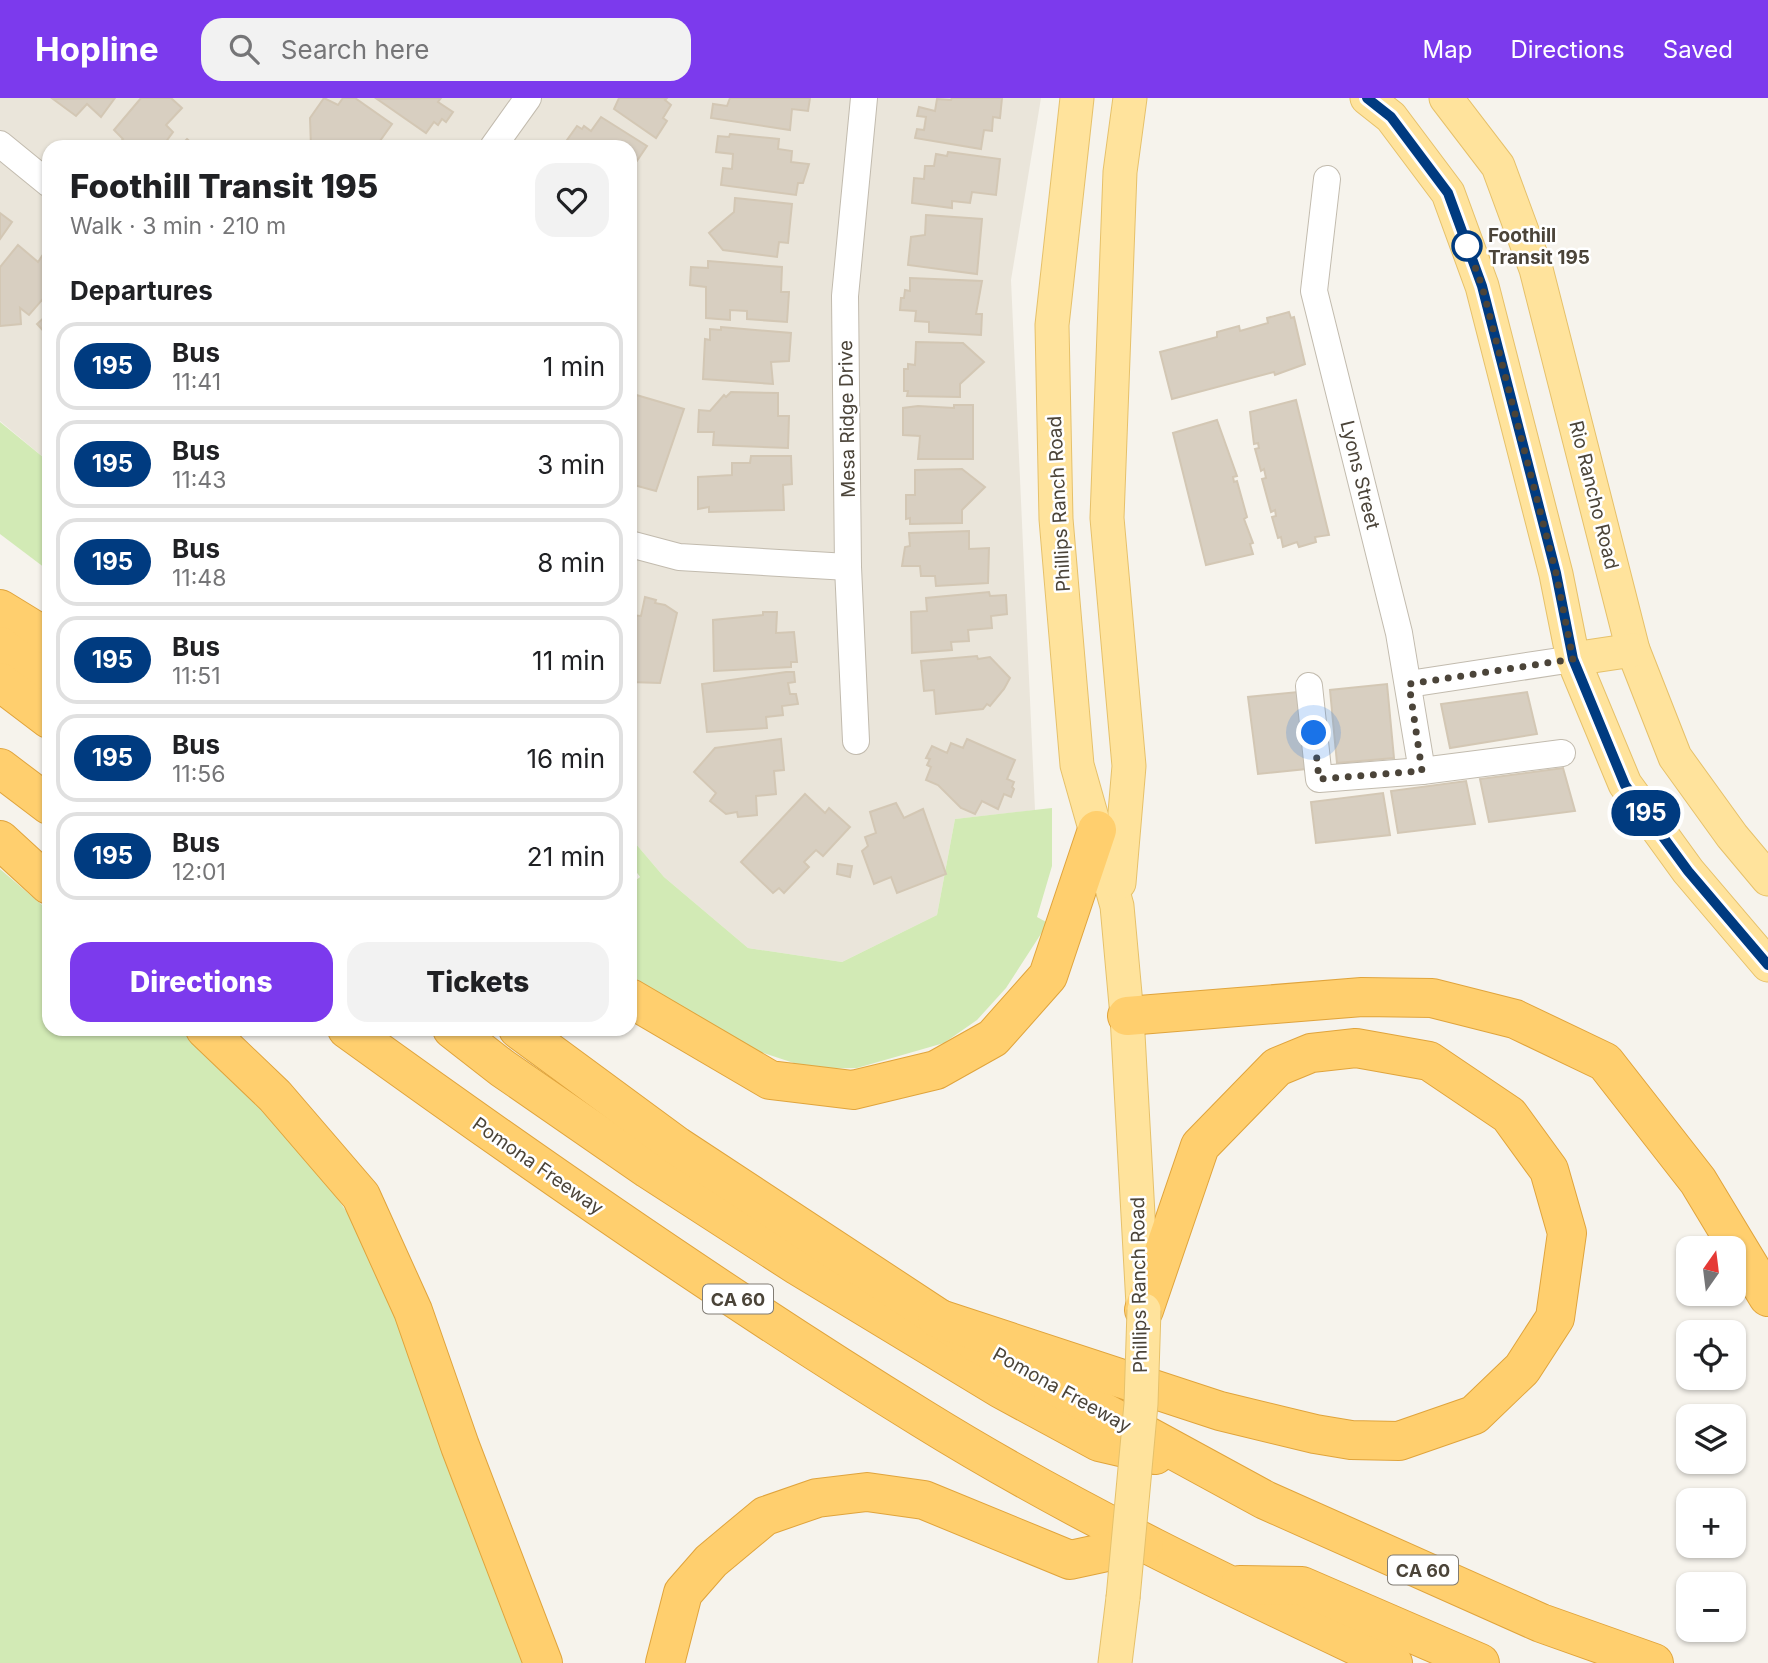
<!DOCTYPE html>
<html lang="en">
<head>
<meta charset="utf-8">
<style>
	body { margin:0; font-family:Inter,sans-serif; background:#f2f2f2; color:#202124; height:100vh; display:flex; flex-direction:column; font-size:26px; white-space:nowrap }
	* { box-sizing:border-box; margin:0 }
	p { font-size:23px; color:#757577 }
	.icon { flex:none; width:38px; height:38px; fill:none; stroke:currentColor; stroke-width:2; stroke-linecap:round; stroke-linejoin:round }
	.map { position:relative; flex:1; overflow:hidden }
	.sheet { position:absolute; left:42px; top:42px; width:595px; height:896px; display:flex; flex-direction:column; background:#fff; border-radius:21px; box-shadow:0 2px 5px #0004 }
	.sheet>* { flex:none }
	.badge { padding:0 14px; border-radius:23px; font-size:24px; line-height:46px }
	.needle { width:46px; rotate:14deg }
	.controls { position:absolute; left:1676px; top:1138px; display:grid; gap:14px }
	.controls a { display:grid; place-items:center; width:70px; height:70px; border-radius:14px; background:#fff; box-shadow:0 2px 5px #0004; font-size:35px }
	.you { position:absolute; width:35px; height:35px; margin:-18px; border:5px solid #fff; border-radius:50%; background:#1a73e8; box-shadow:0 0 0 10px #1a73e833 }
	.map>.badge { position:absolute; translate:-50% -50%; box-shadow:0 0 0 4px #fff }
	h2 { padding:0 28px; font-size:26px; line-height:63px }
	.round { display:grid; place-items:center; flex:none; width:74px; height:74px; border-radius:21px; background:#f2f2f2 }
	.summary { display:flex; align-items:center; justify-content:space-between; height:119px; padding:0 28px }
	h1 { font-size:33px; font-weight:800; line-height:52px }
	.action { display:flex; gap:14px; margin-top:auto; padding:14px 28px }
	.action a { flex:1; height:80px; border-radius:21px; background:#7c3aed; color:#fff; font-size:28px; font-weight:800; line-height:80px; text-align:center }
	.action a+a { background:#f2f2f2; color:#202124 }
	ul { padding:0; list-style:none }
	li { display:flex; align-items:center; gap:21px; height:88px; margin:0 14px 10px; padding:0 14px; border:4px solid #e0e0e0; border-radius:21px }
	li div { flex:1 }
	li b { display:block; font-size:26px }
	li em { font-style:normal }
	li .badge { min-width:77px; font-weight:700; text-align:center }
	header { display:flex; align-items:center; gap:42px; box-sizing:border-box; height:98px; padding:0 35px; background:#7c3aed; color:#fff }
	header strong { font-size:33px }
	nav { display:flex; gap:38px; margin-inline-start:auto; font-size:24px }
	.search { width:490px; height:63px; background:#f2f2f2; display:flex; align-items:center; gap:18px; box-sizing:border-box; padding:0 24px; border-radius:21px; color:#757577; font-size:26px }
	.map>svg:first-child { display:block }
	.residential { fill:#eae5da }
	.green { fill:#d2eab5 }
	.building { fill:#d8cfc1; stroke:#d3c7b4; stroke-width:2 }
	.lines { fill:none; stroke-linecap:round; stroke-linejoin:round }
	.minor-casing { stroke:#c2bbae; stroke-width:28 }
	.major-casing { stroke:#e6c16a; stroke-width:35 }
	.highway-casing { stroke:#e0a43c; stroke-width:40 }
	.minor { stroke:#fff; stroke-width:26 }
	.major { stroke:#ffe39c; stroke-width:33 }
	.highway { stroke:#ffcf6e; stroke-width:38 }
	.major-bridge-casing { stroke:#e6c16a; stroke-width:35; stroke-linecap:butt }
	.major-bridge { stroke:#ffe39c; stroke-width:33 }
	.line-casing { stroke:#fff; stroke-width:16 }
	.line { stroke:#003b80; stroke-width:10 }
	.walk { stroke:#4b4439; stroke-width:7; stroke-dasharray:0 12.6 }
	.stop-dot { fill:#fff; stroke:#003b80; stroke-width:3.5 }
	.labels { text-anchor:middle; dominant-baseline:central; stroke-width:5; stroke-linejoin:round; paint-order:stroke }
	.shield { fill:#fff; stroke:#817c74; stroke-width:2 }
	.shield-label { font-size:18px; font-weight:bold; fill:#4b4439 }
	.stop-label { font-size:19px; font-weight:bold; fill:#4b4439; stroke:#fff; text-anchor:start }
	.street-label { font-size:19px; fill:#4b4439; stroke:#fff }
</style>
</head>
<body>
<header>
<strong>Hopline</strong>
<div class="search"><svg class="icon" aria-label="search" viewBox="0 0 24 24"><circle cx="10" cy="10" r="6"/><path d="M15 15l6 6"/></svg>Search here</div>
<nav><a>Map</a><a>Directions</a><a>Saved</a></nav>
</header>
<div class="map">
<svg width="1768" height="1565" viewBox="0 0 1768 1565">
	<rect width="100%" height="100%" fill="#f6f3ec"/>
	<path class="residential" d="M0,0H1041L1011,182L1035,712L955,721L937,817L842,864L748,850L664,779L630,739V49H49V364L0,323Z"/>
	<g class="green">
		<path d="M0,324L49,364V473L0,436Z"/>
		<path d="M1052,710V768L1037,819L1048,825L1006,890L977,922L944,945L857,970L812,971L745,949L630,877V787L640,779L630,765V739L664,779L748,850L842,864L937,817L955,721Z"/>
		<path d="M0,771L49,813V931H185L210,953L312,1063L365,1141L531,1565H0Z"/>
	</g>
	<g class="building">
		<path d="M115,0L101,19L87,6L76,18L53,1Z"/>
		<path d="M141,0H171L182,10L166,27L173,34L162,49H116L123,41L114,32Z"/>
		<path d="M324,0L338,7L343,0H355L392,26L380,43L387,49H311L310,20Z"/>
		<path d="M441,0L438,4L453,14L446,24L442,21L438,27L434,24L426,35L377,1Z"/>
		<path d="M619,0H667L665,2L671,7L663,20L667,23L656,40L614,11Z"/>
		<path d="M730,0H810L808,13L792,11L790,32L711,20L713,6L727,8Z"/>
		<path d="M952,0H1002L1000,20L993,19L992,33L984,32L981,51L915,40L917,31L924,32L926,19L917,18L919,9L935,13L937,1L951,2Z"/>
		<path d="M601,19L647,48L630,73V49H562L577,28L582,31L584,28L591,33Z"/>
		<path d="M730,36L779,41L778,51L792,53L791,64L809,66L803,85H798L796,97L721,87L723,70L732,71L733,56L716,54L718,38L729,39Z"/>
		<path d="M187,41L196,49H179Z"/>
		<path d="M948,54L1000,61L996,97L972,94L970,105L952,103V110L912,105L914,80L924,81L925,68H934L936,56L947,58Z"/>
		<path d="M735,100L792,106L788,145L779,144L777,159L723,152L709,135L734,114Z"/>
		<path d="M0,115L12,124L0,141Z"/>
		<path d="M926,117L982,121L977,176L908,167L911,139L925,137Z"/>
		<path d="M18,147L38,164L42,158L49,164V194L29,217L20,210L21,226L0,228V169Z"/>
		<path d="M708,163L782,169L781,194H789L787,224L747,221V213L730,212V222L706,220V189L690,187L691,169L708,170Z"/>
		<path d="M910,180L982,183L976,216H982L981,237L929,234V224L915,223L916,213L900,212L901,200H904L905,192L910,193Z"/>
		<path d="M1289,214L1291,220L1294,219L1305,266L1275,277L1274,274L1172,301L1160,254L1217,239V234L1239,228L1240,233L1268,225L1267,220Z"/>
		<path d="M49,215V239L37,226Z"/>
		<path d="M721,229L791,235L789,263L771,264L773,286L703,281L705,241L710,242V231L721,232Z"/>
		<path d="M916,244L963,245L984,264L960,286V299L907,298L908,293H904V271H908V266L915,267Z"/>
		<path d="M731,294L778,295V318H789L788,350L713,347L714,334H698L699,312L710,313L724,297L726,299Z"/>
		<path d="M633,296L684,311L656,393L630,386V307Z"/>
		<path d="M1296,302L1329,437L1315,439L1316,444L1299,449L1297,444L1283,449L1281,439L1278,440L1272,419L1276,418L1275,412L1271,414L1262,381L1266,380L1264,371L1261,373L1255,351L1259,350L1258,345L1254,346L1250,314Z"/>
		<path d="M954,307H973V361H918L920,338L903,337V310L918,308L954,310Z"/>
		<path d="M1217,322L1237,378L1233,379L1234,384L1237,383L1247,419L1244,421L1253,445L1250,446L1253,456L1206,467L1173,335Z"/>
		<path d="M751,358H791L792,386L783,387L784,412L709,414V409L698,411V379L732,377V365H750Z"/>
		<path d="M962,371L985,389L962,412V425L910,426V420L906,421V397H915V372Z"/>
		<path d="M969,433V451L989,450L988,485L936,488L935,478H921L920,468H902L905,449L910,448L909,435Z"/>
		<path d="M989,494L990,498L1006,497L1007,516L991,518L992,530L968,532L969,543L951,544L952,552L912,555L911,514L927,513L926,500Z"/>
		<path d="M645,499L656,502L655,505L665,507L677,515L660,585L630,584V524L631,517L641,518Z"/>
		<path d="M763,514H777L776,535L794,534L797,564H791V569L714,573L713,522L763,517Z"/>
		<path d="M977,558L978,561L990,559L1010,580L1004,591L990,608L987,606L983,611L936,616L934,592L924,593L921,563Z"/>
		<path d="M786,574H794L795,584L788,585L790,596H796L798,606L782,608L783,617L766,619L767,630L707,634L702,586Z"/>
		<path d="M1387,586L1394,660L1337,665L1330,592Z"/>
		<path d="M1298,594L1306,671L1258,676L1248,599Z"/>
		<path d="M1527,594L1537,636L1450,650L1441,606Z"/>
		<path d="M781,641L784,672L774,673L776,696L756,698L757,717L738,719L737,714L726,716L710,703L716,695L694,674L715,650Z"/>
		<path d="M967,641L1015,662L1007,681L1014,684L1012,689L1014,691L1011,699L1004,696L998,711L982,703L975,716L961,710L938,687L926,682L931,669L927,667L930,661L926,660L932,648L947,655L951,645L963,650Z"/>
		<path d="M1563,670L1575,713L1489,724L1480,681Z"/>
		<path d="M1466,683L1475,726L1398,735L1391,693Z"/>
		<path d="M1383,695L1390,737L1316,745L1311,704Z"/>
		<path d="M805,696L825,715L829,710L850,729L823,758L816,752L804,764L809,769L784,795L779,790L773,795L741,764Z"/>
		<path d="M896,705L904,720L923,711L946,776L897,795L891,779L874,786L862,753L868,748L865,739L876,735L870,714Z"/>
		<path d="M838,766L852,768L850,779L837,776Z"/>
	</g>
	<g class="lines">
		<g class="minor-casing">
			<g id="minor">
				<path d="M0,46L49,86"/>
				<path d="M493,49L528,0"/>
				<path d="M1327,81L1314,193L1399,535L1422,673"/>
				<path d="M630,446L679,459L848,469"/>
				<path d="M1409,586L1573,561"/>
				<path d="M1309,588L1319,681L1422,673L1562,655"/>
				<path d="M856,643L848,469L845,198L864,0"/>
			</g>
		</g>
		<g class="major-casing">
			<g id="major">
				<path d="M1077,0L1052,227L1056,421L1077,667L1117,808L1127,918L1143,1207"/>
				<path d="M1367,0L1391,19L1448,95L1482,188L1556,476L1573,561L1625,686L1688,773L1768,867"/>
				<path d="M1446,0L1498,68L1536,171L1633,552L1675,659L1732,738L1768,781"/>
				<path d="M1573,561L1633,552"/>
				<path d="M1119,785L1129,668L1107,420L1120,74L1130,0"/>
				<path d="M1115,1565L1123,1500"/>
			</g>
		</g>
		<g class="highway-casing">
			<g id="highway">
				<path d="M0,511L49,541"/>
				<path d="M0,548L49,585"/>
				<path d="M0,584L49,621"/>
				<path d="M0,670L49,707"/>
				<path d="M0,742L49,787"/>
				<path d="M630,900L770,982L853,992L936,972L993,940L1048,878L1097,732"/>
				<path d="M1127,918L1362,899L1432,900L1515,921L1605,964L1698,1083L1768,1199"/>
				<path d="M205,931L275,998L361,1098L413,1213L460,1348L543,1565"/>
				<path d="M347,931C535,1067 725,1199 923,1321C1073,1414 1233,1490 1393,1565"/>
				<path d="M452,931L502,970L648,1071L798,1168L1001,1291L1099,1344L1155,1357"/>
				<path d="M518,931L677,1048L975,1244L1265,1402L1541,1525L1654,1565"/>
				<path d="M937,1220L1220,1313L1315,1336L1351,1342L1399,1343L1474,1317L1522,1271L1555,1220L1567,1135L1549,1072L1509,1017L1429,963L1356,950L1311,955L1277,969L1200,1048L1144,1212"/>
				<path d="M1240,1487L1302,1488L1480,1565"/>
				<path d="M665,1565L683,1495L711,1463L765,1418L817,1400L867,1394L924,1402L1070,1462L1144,1446"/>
			</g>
		</g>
		<use href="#minor" class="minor"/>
		<use href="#major" class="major"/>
		<use href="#highway" class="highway"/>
		<g class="major-bridge-casing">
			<path id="major-bridge" d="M1123,1500L1141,1306L1144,1212"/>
		</g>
		<use href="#major-bridge" class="major-bridge"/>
	</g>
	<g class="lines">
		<g class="line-casing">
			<path id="line" d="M1367,0L1391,19L1448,95L1482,188L1556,475L1573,561L1625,687L1688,773L1768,867"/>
		</g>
		<use href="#line" class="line"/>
		<path class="walk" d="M1314,635L1319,681L1422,673L1409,586L1573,561L1556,475L1482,188L1465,141L1467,148"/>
	</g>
	<circle class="stop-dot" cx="1467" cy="148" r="14"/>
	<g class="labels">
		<g class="shield">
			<rect x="703" y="1186.5" width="70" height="29" rx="5"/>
			<rect x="1388" y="1457.5" width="70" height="29" rx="5"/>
		</g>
		<g class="shield-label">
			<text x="738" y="1201">CA 60</text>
			<text x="1423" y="1472">CA 60</text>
		</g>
		<g class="stop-label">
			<text x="1488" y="137">Foothill<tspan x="1488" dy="22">Transit 195</tspan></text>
		</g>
		<g class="street-label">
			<text transform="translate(847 321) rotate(-91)">Mesa Ridge Drive</text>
			<text transform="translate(1360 377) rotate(76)">Lyons Street</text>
			<text transform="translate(1594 397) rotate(76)">Rio Rancho Road</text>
			<text transform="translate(1059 406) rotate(-93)">Phillips Ranch Road</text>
			<text transform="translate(538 1068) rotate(35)">Pomona Freeway</text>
			<text transform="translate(1139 1187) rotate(-91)">Phillips Ranch Road</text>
			<text transform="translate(1062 1292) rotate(29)">Pomona Freeway</text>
		</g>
	</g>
</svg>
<div class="controls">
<a><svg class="needle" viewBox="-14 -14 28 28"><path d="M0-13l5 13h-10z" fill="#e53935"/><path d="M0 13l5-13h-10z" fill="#757577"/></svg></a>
<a><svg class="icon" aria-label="locate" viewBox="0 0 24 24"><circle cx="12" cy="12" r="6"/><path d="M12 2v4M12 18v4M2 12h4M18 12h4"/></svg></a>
<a><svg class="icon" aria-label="layers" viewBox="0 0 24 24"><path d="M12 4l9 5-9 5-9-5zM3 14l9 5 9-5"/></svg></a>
<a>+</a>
<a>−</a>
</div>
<div class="you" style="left:1314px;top:635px"></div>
<b class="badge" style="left:1646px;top:715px;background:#003b80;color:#fff">195</b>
<section class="sheet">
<div class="summary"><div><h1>Foothill Transit 195</h1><p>Walk · 3 min · 210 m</p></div><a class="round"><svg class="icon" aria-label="heart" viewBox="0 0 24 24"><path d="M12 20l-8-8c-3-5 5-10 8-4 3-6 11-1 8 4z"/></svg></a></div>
<h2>Departures</h2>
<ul>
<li><span class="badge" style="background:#003b80;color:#fff">195</span><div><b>Bus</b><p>11:41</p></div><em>1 min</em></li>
<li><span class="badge" style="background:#003b80;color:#fff">195</span><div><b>Bus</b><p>11:43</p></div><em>3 min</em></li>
<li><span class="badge" style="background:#003b80;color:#fff">195</span><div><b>Bus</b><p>11:48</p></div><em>8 min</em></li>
<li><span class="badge" style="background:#003b80;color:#fff">195</span><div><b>Bus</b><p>11:51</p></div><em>11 min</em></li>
<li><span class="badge" style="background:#003b80;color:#fff">195</span><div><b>Bus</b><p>11:56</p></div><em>16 min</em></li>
<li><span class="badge" style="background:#003b80;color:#fff">195</span><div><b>Bus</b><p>12:01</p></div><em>21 min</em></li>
</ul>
<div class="action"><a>Directions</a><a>Tickets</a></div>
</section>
</div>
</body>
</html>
